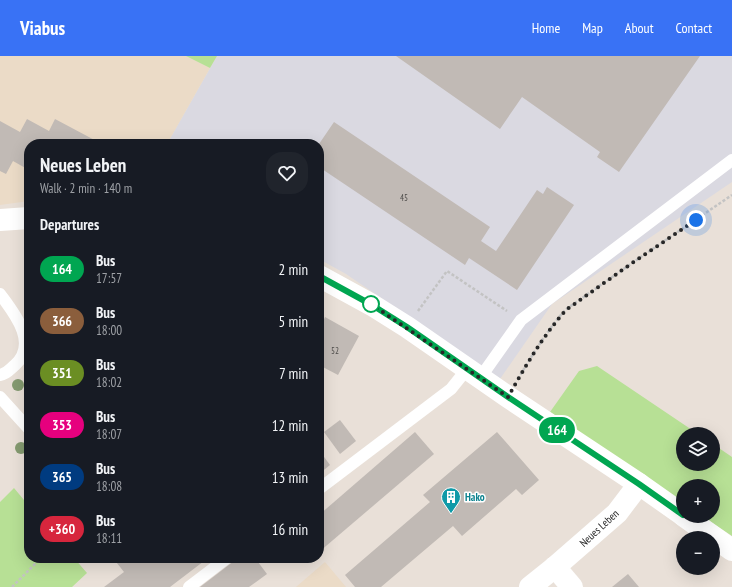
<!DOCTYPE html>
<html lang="en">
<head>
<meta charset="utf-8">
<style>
	body { margin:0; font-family:"PT Sans Narrow",sans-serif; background:#20242c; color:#f1f3f6; height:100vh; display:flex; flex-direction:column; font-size:15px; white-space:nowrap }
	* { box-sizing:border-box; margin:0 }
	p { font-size:13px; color:#9ea1a6 }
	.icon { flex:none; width:22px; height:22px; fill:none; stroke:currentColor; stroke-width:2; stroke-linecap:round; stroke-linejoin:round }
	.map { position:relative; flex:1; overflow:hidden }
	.details { position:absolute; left:24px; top:83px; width:300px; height:424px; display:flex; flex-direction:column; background:#171b24; border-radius:16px; box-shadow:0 4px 16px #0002 }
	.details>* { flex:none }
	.badge { padding:0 8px; border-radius:13px; font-size:14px; line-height:26px }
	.buttons { position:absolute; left:676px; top:371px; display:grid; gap:8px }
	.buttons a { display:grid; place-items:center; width:44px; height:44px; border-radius:50%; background:#171b24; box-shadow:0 4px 16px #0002; font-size:20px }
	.you { position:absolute; width:20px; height:20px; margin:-10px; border:3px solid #fff; border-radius:50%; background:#1a73e8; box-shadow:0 0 0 6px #1a73e833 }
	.map>.badge { position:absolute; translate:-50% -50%; box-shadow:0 0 0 2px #fff }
	h2 { padding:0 16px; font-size:15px; line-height:36px }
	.round { display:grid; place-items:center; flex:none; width:42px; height:42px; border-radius:16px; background:#20242c }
	.overview { display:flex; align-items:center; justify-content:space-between; height:68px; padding:0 16px }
	h1 { font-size:19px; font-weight:700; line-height:30px }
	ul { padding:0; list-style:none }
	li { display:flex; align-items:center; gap:12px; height:52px; padding:0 16px }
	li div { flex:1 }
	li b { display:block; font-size:15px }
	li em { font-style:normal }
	li .badge { min-width:44px; font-weight:700; text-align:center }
	header { display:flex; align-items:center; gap:24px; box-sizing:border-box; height:56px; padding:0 20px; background:#3972f5; color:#fff }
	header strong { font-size:19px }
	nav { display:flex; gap:22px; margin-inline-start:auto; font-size:14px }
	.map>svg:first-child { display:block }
	.industrial { fill:#dad9e1 }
	.education { fill:#ebdbc7 }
	.green { fill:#b7e095 }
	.building { fill:#c1bab5 }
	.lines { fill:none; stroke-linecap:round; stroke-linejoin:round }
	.path { stroke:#c3c3c3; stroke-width:2.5; stroke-dasharray:3 2; stroke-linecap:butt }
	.service { stroke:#fff; stroke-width:12 }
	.minor { stroke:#fff; stroke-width:22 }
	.tree { fill:#849a70 }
	.line-casing { stroke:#fff; stroke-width:9 }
	.line { stroke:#00a651; stroke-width:6 }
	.walk { stroke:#272727; stroke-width:4; stroke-dasharray:0 7.2 }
	.stop-dot { fill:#fff; stroke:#00a651; stroke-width:2 }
	.labels { text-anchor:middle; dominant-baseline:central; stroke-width:3; stroke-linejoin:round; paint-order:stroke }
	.number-label { font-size:9px; fill:#4e4c4a }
	.culture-label { font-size:11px; font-weight:bold; fill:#0d838f; stroke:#fff; text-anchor:start }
	.street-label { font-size:11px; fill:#272727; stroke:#fff }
</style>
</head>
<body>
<header>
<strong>Viabus</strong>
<nav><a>Home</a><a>Map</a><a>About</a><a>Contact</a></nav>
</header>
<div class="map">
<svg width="732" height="531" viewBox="0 0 732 531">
	<rect width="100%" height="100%" fill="#e9e0d8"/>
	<path class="industrial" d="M217,0H732V126L552,248L500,323L346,218L319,203V88H167Z"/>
	<g class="education">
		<path d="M0,0H186L210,12L167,88H29V145L0,149Z"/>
		<path d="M325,506L346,531H296Z"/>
	</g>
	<g class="green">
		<path d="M186,0H217L210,12Z"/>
		<path d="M597,310L698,378H683V408H713V388L732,401V480L702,460H713V430H683V447L550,356L579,315Z"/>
		<path d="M14,432L29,450V502H74L87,517L72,531H0V446Z"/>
	</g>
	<g class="building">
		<path d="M396,0H700L619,116L597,101L600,96L522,41L500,73Z"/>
		<path d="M27,63L49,75L55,63L102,88H29V114L13,105L6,118L0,115V65L20,76Z"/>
		<path d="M334,66L490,171L481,185L496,195L537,134L543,138L547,131L574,149L517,234L469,202L465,209L319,111V88Z"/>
		<path d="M325,261L359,280L338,319L319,309V274Z"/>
		<path d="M340,364L356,385L340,398L324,376Z"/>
		<path d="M415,376L434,398L319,496V459Z"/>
		<path d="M497,376L539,424L522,439L516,433L462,480L453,470L381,531H355L345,519L430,446L423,439Z"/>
		<path d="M319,394L330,409L319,418Z"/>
		<path d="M113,502H208L170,531H104L124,516Z"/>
		<path d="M238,502H255L267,518L249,531H200Z"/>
		<path d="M628,518L639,531H612Z"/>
	</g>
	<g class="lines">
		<g class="path">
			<path d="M418,255L447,215L507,255"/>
			<path d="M518,323C532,299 547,275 565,254L635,205L732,139"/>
			<path d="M12,531L41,502"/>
		</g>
		<g class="service">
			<path d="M0,238C14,257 39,287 15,309C10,313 7,318 0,319"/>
			<path d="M480,322L521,264L732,104"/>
			<path d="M0,341L29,373"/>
			<path d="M319,433L451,333L467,313"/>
			<path d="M189,531L227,502"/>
		</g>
		<g class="minor">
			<path d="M0,164L29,162"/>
			<path d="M319,220L372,249L407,271L508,341L639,428L683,459"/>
			<path d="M684,460L732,494"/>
			<path d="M555,511L572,531"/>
			<path d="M530,531L555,511L617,457L639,428"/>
		</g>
	</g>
	<g class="tree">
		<circle cx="18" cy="329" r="6"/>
		<circle cx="21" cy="392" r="6"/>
	</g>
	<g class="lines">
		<g class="line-casing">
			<path id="line" d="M319,220L372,249L407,271L508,341L639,428L683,459"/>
		</g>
		<use href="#line" class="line"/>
		<path class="walk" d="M371,248L508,341C525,311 542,281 566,254L635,205L696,164"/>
	</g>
	<defs>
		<g id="building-pin" transform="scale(1)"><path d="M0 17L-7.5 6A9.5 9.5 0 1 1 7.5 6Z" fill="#0f9aa8" stroke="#fff"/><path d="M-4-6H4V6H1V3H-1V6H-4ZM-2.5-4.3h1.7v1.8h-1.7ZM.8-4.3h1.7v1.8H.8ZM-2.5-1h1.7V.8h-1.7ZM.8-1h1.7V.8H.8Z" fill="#fff"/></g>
	</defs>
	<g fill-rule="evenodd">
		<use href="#building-pin" x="451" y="441"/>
	</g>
	<circle class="stop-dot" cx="371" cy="248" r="8"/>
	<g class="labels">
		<g class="number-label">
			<text x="404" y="141">45</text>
			<text x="335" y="294">52</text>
		</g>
		<g class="culture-label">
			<text x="465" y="441">Hako</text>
		</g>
		<g class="street-label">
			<text transform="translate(599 472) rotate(-43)">Neues Leben</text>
		</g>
	</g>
</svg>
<div class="buttons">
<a><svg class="icon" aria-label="layers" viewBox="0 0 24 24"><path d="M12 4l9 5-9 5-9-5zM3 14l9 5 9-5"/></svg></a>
<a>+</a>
<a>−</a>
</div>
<div class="you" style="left:696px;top:164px"></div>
<b class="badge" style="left:557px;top:374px;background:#00a651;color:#fff">164</b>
<section class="details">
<div class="overview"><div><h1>Neues Leben</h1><p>Walk · 2 min · 140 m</p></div><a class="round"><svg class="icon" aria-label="heart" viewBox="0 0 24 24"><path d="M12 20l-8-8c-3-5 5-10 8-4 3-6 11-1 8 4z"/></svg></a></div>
<h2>Departures</h2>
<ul>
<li><span class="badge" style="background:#00a651;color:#fff">164</span><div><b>Bus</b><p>17:57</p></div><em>2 min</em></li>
<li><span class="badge" style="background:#8b5e3c;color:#fff">366</span><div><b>Bus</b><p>18:00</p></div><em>5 min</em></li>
<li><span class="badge" style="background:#6b8e23;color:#fff">351</span><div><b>Bus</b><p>18:02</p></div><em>7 min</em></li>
<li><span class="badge" style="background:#e6007e;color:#fff">353</span><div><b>Bus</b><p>18:07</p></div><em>12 min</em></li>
<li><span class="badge" style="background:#003b80;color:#fff">365</span><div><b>Bus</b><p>18:08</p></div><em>13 min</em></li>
<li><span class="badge" style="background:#d7263d;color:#fff">+360</span><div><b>Bus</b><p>18:11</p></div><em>16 min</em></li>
</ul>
</section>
</div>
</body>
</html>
